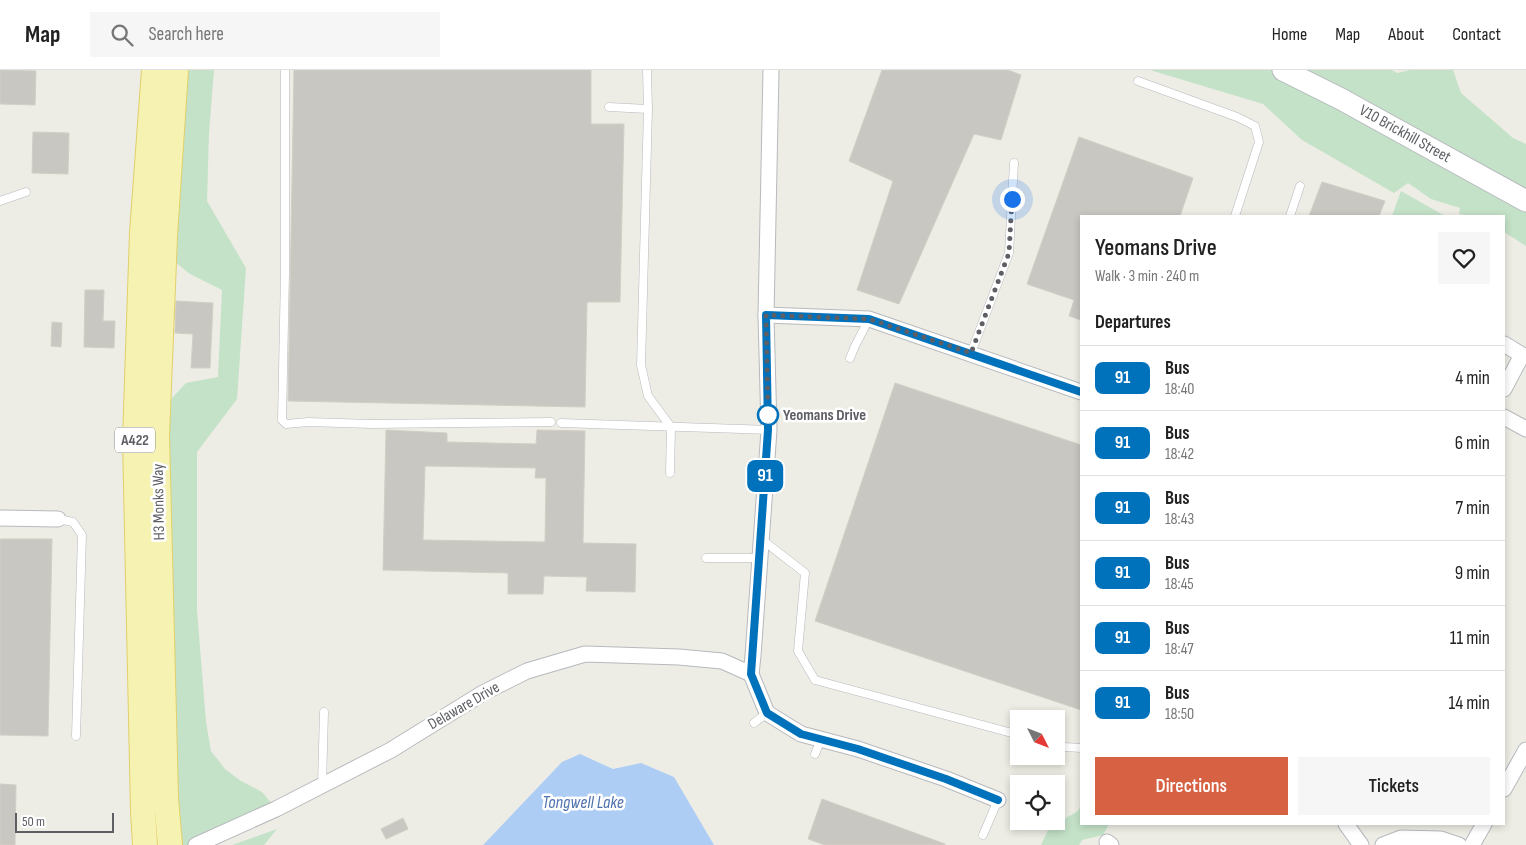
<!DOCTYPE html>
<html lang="en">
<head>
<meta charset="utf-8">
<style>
	body { margin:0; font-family:"Sofia Sans Condensed",sans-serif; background:#f6f6f6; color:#222; height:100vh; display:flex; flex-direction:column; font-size:19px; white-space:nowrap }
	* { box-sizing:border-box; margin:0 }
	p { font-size:16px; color:#767676 }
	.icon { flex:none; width:28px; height:28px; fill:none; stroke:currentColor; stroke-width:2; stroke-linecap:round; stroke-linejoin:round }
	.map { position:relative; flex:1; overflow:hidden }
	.drawer { position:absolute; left:1080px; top:145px; width:425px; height:610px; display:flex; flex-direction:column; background:#fff; border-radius:0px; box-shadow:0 2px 8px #0003 }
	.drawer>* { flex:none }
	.badge { padding:0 10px; border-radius:8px; font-size:18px; line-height:32px }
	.needle { width:32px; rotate:132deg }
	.controls { position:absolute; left:1010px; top:640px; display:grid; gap:10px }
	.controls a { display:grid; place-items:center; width:55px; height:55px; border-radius:0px; background:#fff; box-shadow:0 2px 8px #0003; font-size:25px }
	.scale { position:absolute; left:15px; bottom:12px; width:99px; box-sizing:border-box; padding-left:5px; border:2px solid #5d5f64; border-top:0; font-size:14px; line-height:18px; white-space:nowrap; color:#5d5f64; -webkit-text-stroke:4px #fff; paint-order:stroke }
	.you { position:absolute; width:25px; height:25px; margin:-12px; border:4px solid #fff; border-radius:50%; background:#1a73e8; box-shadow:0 0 0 8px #1a73e833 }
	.map>.badge { position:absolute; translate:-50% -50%; box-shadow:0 0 0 2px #fff }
	h2 { padding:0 15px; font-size:19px; line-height:45px }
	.round { display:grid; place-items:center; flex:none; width:52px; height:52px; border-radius:0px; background:#f6f6f6 }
	.summary { display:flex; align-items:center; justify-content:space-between; height:85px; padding:0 15px }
	h1 { font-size:24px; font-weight:600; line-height:38px }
	.action { display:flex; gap:10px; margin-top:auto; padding:10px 15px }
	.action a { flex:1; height:58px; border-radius:0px; background:#d66143; color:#fff; font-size:20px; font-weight:600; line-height:58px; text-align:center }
	.action a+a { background:#f6f6f6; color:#222 }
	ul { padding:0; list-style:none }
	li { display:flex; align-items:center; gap:15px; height:65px; padding:0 15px; border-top:1px solid #e0e0e0 }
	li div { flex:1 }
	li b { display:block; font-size:19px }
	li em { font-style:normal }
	li .badge { min-width:55px; font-weight:700; text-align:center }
	header { display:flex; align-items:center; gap:30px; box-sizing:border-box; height:70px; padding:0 25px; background:#fff; border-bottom:1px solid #e0e0e0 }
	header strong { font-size:24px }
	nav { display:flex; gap:28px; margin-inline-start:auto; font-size:18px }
	.search { width:350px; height:45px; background:#f6f6f6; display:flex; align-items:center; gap:12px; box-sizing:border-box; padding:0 18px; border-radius:0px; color:#767676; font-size:19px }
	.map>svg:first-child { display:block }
	.green { fill:#c4e2c8 }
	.water { fill:#adcdf5 }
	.building { fill:#c9c7c2; stroke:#d1cfc4; fill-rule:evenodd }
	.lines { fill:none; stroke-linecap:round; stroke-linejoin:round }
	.lane-casing { stroke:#b7b9bd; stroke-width:9 }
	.street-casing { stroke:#b7b9bd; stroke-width:17 }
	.secondary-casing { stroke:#b8babf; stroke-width:23 }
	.primary-casing { stroke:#e1cf6a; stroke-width:26 }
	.lane { stroke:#fff; stroke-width:8 }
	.street { stroke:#fff; stroke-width:15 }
	.secondary { stroke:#fff; stroke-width:21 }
	.primary { stroke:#f6f3b2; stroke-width:24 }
	.line-casing { stroke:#fff; stroke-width:11 }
	.line { stroke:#0072bc; stroke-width:8 }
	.walk { stroke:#5d5f64; stroke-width:5; stroke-dasharray:0 9 }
	.stop-dot { fill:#fff; stroke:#0072bc; stroke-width:2.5 }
	.labels { text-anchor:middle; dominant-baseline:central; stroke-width:5; stroke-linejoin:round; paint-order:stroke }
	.shield { fill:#fff; stroke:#8e8f92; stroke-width:1 }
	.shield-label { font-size:15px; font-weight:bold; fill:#5d5f64 }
	.street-label { font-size:16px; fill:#5d5f64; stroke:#fff }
	.stop-label { font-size:16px; font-weight:bold; fill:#5d5f64; stroke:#fff; text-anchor:start }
	.water-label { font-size:18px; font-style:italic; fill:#5072ae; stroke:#fff }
</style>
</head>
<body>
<header>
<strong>Map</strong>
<div class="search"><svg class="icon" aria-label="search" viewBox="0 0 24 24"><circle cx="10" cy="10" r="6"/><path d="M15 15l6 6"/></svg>Search here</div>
<nav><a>Home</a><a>Map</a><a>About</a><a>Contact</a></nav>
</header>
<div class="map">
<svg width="1526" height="775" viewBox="0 0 1526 775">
	<rect width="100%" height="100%" fill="#edede5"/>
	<g class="green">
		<path d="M176,0H214L209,63L207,131L246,198L237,329L197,382V540L206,652L211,681L225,699L241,711L262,722L276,739L196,775H170L158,343L186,313L218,307L222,220L190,204L165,184Z"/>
		<path d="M1150,0H1392L1397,3L1410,0H1453L1461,23L1513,68L1526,74V176L1504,162V146H1471L1459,144L1460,138L1431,129L1408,113L1394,123L1302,70L1263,34Z"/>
		<path d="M1401,121L1445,146H1392Z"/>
		<path d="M1081,735V754H1109L1103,765L1082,770L1079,775H1041L1049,758L1078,741Z"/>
		<path d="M277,759L264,775H232Z"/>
	</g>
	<path class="water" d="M580,684L613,699L641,693L674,707L714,775H483L562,692Z"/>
	<g class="building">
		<path d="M0,0L36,1L35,35L0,34Z"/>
		<path d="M294,0H591V54H624L620,232H587L585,337L288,331Z"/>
		<path d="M882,0H1008L1021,5L1001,70L974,64L899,234L857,220L893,111L849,91Z"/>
		<path d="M33,62L69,63L68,104L32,103Z"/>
		<path d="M1079,67L1193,108L1180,146H1081V250L1069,246L1074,230L1027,214Z"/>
		<path d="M1322,112L1385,131L1379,146H1309Z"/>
		<path d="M85,220H104L103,251H115L114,278L84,277Z"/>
		<path d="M176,231L213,233L210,298H191L193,264L175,263Z"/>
		<path d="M52,252L62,253L61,277L51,276Z"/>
		<path d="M895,313L1081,375V640L815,551Z"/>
		<path d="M386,360L447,363V372L536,374L537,360L585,361L583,473L636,474L635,522L586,521L587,507L544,506L543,524H508V503L383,500ZM425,396L536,398L535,408H546L545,472L423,470Z"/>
		<path d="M0,469H52L48,666L0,665Z"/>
		<path d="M0,714L16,715L15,775H0Z"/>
		<path d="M822,729L945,774V775H825L808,769Z"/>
		<path d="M403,748L408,759L386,769L381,759Z"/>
	</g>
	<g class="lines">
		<g class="lane-casing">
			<g id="lane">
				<path d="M285,0V203L282,350L286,354L308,352L371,354L551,352"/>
				<path d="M647,0L648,39L641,295L648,326L671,357L670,403"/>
				<path d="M1138,11L1237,47L1255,56L1259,72L1235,146"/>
				<path d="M609,37L648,39"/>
				<path d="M0,131L26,122"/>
				<path d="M1290,146L1300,116"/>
				<path d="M971,283L1009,183L1014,93"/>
				<path d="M850,288L855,276L869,249"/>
				<path d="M561,353L769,360"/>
				<path d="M58,449L73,452L82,465L76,666"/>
				<path d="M761,469L805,503L798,581L815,610L1019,665"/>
				<path d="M706,488H760"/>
				<path d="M754,653L767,643"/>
				<path d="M1056,674L1065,677L1081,678"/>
				<path d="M815,684L821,669"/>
				<path d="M322,715L324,642"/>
				<path d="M983,765L998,730"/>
			</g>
		</g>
		<g class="street-casing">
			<g id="street">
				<path d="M771,0L766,245L769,360L753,586L751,604L767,643L801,664L858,679L946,709L998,730"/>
				<path d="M766,245L869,249L1081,322"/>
				<path d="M1504,274L1522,285L1504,319"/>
				<path d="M1504,347L1526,359"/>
				<path d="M0,448L58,449"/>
				<path d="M1504,719L1526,680"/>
				<path d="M1346,754L1361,775"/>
				<path d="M1107,772L1111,775"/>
				<path d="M196,775L276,739L391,680L483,623L527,601L585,584L679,587L722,591L751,604"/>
				<path d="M1383,775L1401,768L1441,769L1459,775"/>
				<path d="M1472,775L1484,754"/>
			</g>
		</g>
		<g class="secondary-casing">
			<path id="secondary" d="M1283,0L1341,29L1526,131"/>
		</g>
		<g class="primary-casing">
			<g id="primary">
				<path d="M145,775L143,741L135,369L142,163L154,0"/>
				<path d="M170,775L166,728L157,365L165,166L176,0"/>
			</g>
		</g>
		<use href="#lane" class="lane"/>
		<use href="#street" class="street"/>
		<use href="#secondary" class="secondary"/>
		<use href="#primary" class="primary"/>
	</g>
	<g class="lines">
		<g class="line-casing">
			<path id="line" d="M998,730L946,709L893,691L858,679L801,664L767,643L751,604L768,360L766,245L869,249L1081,322"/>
		</g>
		<use href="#line" class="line"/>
		<path class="walk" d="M768,345L766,245L869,249L971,283L1009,183L1012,129"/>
	</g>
	<circle class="stop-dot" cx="768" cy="345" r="10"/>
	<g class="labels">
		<rect class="shield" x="115" y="357.5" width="40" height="25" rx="4"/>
		<g class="shield-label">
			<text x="135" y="370">A422</text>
		</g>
		<g class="street-label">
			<text transform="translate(1405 64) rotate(29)">V10 Brickhill Street</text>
			<text transform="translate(159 432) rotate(-91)">H3 Monks Way</text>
			<text transform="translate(464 636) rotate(-30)">Delaware Drive</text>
		</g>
		<g class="stop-label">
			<text x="783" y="345">Yeomans Drive</text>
		</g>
		<g class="water-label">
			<text x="583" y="732">Tongwell Lake</text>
		</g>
	</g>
</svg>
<div class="controls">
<a><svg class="needle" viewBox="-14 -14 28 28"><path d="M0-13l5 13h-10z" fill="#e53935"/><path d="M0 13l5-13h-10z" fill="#767676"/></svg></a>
<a><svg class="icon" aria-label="locate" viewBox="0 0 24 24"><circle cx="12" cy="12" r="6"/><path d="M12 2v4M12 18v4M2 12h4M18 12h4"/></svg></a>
</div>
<div class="scale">50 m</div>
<div class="you" style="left:1012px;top:129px"></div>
<b class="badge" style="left:765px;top:406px;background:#0072bc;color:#fff">91</b>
<section class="drawer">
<div class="summary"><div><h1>Yeomans Drive</h1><p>Walk · 3 min · 240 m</p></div><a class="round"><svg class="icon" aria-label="heart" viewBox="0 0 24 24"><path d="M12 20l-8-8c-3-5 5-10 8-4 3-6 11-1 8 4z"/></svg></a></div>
<h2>Departures</h2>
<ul>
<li><span class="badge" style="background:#0072bc;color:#fff">91</span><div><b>Bus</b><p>18:40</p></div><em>4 min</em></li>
<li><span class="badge" style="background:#0072bc;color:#fff">91</span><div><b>Bus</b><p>18:42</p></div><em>6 min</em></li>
<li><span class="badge" style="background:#0072bc;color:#fff">91</span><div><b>Bus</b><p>18:43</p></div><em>7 min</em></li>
<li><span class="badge" style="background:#0072bc;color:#fff">91</span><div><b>Bus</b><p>18:45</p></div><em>9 min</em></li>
<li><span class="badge" style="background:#0072bc;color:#fff">91</span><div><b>Bus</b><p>18:47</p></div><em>11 min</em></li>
<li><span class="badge" style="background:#0072bc;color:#fff">91</span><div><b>Bus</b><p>18:50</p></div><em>14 min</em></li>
</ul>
<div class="action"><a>Directions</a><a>Tickets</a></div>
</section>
</div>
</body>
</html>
